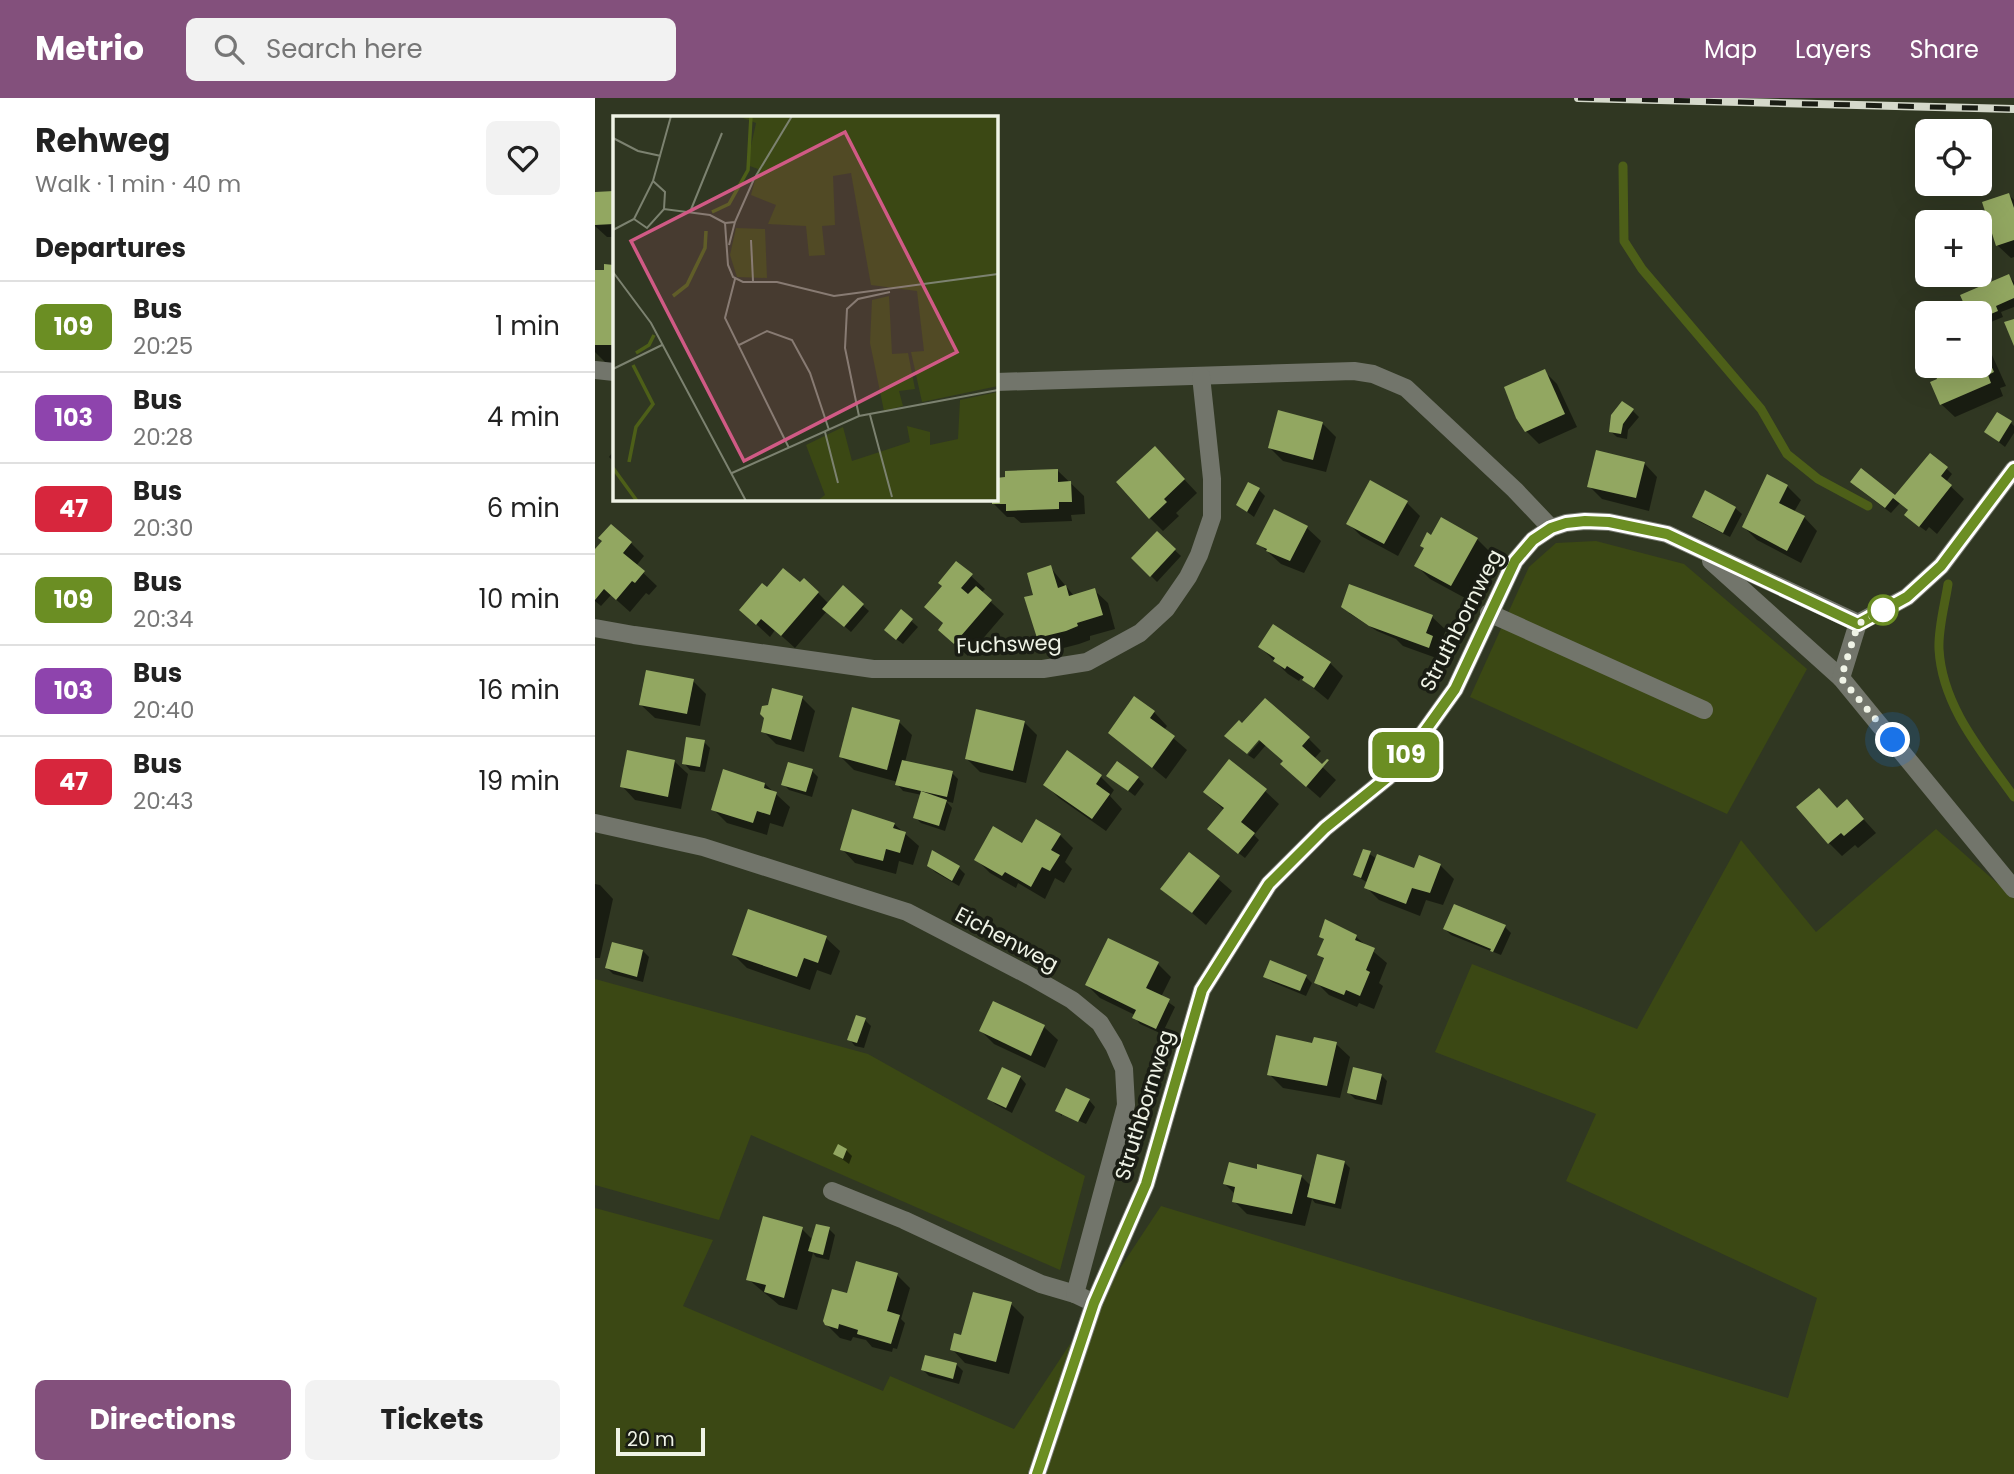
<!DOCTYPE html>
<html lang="en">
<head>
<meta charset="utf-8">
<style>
	body { margin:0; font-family:Poppins,sans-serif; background:#f2f2f2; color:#222; height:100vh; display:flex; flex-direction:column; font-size:26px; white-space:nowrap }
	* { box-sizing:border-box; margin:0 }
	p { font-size:23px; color:#767676 }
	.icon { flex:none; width:38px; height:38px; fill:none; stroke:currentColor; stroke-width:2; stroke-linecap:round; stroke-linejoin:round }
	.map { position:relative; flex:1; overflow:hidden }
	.panel { display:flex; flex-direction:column; background:#fff; width:595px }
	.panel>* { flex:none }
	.badge { padding:0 14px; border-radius:10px; font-size:24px; line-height:46px }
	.controls { position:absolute; left:1320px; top:21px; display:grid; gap:14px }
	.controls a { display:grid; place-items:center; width:77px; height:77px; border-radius:10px; background:#fff; box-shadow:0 7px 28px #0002; font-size:35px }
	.scale { position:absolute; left:21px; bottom:18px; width:89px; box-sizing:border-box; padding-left:7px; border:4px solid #eff3e6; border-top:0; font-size:19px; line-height:24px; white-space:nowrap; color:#eff3e6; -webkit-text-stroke:5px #1a1d14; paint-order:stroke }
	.you { position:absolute; width:35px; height:35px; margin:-18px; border:5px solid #fff; border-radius:50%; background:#1a73e8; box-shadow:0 0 0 10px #1a73e833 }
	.map>.badge { position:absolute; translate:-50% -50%; box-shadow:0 0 0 4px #fff }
	h2 { padding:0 35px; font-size:26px; line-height:63px }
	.round { display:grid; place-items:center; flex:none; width:74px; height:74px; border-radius:10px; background:#f2f2f2 }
	.headline { display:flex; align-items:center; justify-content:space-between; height:119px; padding:0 35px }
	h1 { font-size:33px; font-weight:700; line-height:52px }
	.action { display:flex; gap:14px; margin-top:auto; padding:14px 35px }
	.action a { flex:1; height:80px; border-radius:10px; background:#83507c; color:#fff; font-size:28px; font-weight:700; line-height:80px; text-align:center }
	.action a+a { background:#f2f2f2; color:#222 }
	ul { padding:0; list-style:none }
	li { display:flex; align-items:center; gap:21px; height:91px; padding:0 35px; border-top:2px solid #e0e0e0 }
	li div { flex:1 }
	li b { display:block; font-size:26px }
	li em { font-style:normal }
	li .badge { min-width:77px; font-weight:700; text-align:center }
	header { display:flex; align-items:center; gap:42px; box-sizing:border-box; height:98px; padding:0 35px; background:#83507c; color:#fff }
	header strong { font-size:33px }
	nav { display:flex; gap:38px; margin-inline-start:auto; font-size:24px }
	.search { width:490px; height:63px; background:#f2f2f2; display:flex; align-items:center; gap:18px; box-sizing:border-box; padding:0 24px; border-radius:10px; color:#767676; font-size:26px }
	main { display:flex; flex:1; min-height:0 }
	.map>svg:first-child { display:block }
	.grass { fill:#3b4814 }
	.shadow { fill:#0007 }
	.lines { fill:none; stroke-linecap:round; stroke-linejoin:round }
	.stream { stroke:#4d5f18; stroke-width:9 }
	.building { fill:#92a761 }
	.service { stroke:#72756b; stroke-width:18 }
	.minor { stroke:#72756b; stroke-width:18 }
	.rail-casing { stroke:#d5d9cb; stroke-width:8 }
	.rail { stroke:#1a1d14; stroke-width:5; stroke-dasharray:16; stroke-linecap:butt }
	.line-casing { stroke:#fff; stroke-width:16 }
	.line { stroke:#6b8e23; stroke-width:10 }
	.walk { stroke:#eff3e6; stroke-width:7; stroke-dasharray:0 12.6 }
	.stop-dot { fill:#fff; stroke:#6b8e23; stroke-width:3.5 }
	.labels { text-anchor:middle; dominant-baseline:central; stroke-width:7; stroke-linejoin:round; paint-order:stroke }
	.street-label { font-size:21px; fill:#eff3e6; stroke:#1a1d14 }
	.inset-river { fill:none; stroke:#4d5f18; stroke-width:3.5 }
	.inset-road { fill:none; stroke:#7c8270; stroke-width:2 }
	.view { fill:#d05a85; fill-opacity:0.15; stroke:#d05a85; stroke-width:3.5 }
	.inset-edge { fill:none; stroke:#eff3e6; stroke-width:3.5 }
</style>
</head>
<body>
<header>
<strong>Metrio</strong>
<div class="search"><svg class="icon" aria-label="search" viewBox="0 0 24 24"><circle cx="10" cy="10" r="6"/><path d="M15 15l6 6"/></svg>Search here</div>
<nav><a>Map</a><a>Layers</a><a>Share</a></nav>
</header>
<main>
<section class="panel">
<div class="headline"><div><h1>Rehweg</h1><p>Walk · 1 min · 40 m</p></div><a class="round"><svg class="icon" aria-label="heart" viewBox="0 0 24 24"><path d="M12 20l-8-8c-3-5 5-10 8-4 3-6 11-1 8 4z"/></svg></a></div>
<h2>Departures</h2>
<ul>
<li><span class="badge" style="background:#6b8e23;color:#fff">109</span><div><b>Bus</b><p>20:25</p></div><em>1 min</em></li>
<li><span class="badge" style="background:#8e44ad;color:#fff">103</span><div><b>Bus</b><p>20:28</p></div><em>4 min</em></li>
<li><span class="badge" style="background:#d7263d;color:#fff">47</span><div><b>Bus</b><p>20:30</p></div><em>6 min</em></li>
<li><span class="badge" style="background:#6b8e23;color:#fff">109</span><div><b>Bus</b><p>20:34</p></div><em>10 min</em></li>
<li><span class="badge" style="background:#8e44ad;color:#fff">103</span><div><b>Bus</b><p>20:40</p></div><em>16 min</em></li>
<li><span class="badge" style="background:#d7263d;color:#fff">47</span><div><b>Bus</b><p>20:43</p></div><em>19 min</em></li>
</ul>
<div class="action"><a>Directions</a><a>Tickets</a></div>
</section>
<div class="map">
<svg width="1419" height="1376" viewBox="0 0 1419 1376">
	<rect width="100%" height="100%" fill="#303722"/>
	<g class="grass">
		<path d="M1001,443L1089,466L1212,571L1132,716L875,599L934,469L961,445Z"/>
		<path d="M1341,731L1419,800V1376H0V1110L118,1142L88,1208L288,1293L295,1278L419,1331L566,1108L1193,1300L1222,1200L971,1083L1001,1016L840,954L877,866L1042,931L1146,742L1221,834Z"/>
		<path d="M0,881L273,956L490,1078L465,1172L156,1037L124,1122L0,1087Z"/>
	</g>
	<g class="shadow">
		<path d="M19,94V139H12L0,128V95Z"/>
		<path d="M1414,97L1419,102V159L1416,160L1402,147Z"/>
		<path d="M1370,120L1373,124H1360Z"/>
		<path d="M11,168L19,169V266H12L0,254V174H10Z"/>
		<path d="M1414,178L1419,184V209L1406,214L1408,219L1384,229V215H1375L1368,198Z"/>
		<path d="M1384,244L1397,257L1411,288L1405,290L1408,298L1360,319L1346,306L1360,268H1384Z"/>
		<path d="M949,273L962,286L982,329L944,346L931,333Z"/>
		<path d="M1038,313L1044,319L1033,332L1032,341L1022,339L1015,333Z"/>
		<path d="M727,325L741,339L731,374L688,363L675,350Z"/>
		<path d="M1416,325L1419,328V335L1410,349L1391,334Z"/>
		<path d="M19,352V364L14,359Z"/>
		<path d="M573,364L602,395L581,415L584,418L568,433L555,420Z"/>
		<path d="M1049,365L1062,379L1054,413L1007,401L994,388Z"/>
		<path d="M1351,370L1357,376L1351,384L1369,401L1342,436L1334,429L1331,433L1317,423L1314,413L1305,405L1296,415L1263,390L1301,399Z"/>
		<path d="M462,372L489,398L490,416L476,417L477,423L426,425L419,419H412L399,406L401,381Z"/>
		<path d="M1192,388L1206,402L1199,414L1209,419L1222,433L1206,465L1162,442L1149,429Z"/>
		<path d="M664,392L670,398L659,419L643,407Z"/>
		<path d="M812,405L825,418L803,458L766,438L753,425Z"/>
		<path d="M1140,410L1147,416L1135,439L1105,424L1099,418Z"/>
		<path d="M680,413L712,430L726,443L709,475L686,466L663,445Z"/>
		<path d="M562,436L586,458L562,484L538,460Z"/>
		<path d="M882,441L895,454L870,500L835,481L821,467Z"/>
		<path d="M36,445L49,458L41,468L62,488L54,497L51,495L35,514L16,497L6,508L0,503V453Z"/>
		<path d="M455,469L479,498L499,492L513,505L520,531L495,538V542L484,546L457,553L443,540L440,498Z"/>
		<path d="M376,478L390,491L386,495L409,516L373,558L358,545L349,526L331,509Z"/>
		<path d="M205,487L223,495L234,506L248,490L274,513L256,534L232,513L200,550L180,532L175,539L160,525Z"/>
		<path d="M306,514L323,529L308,546L297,538Z"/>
		<path d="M754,515L837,519L851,532L845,547L851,552L847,562L808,548L801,541L782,533Z"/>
		<path d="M665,549L735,565L748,578L733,602L706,580L704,583L693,576Z"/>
		<path d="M98,583L111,596L105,628L60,620L46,607Z"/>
		<path d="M207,600L220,613L209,654L181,646L168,633L171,619Z"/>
		<path d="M540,601L559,614L572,628L569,632L592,652L571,681L516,635Z"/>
		<path d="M304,624L317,637L310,664L357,675L363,681L358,705L351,703L357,710L350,733L326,725L320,719L327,697L308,693L302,686L303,684L259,672L246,659Z"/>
		<path d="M429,624L442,637L431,685L385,674L372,661Z"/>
		<path d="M632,638L713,640L726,653L719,661L741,682L725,700L701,679L690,664L671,647L659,661L653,657L666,642Z"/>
		<path d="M109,644L115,650L110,674L95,672L89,665Z"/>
		<path d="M472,655L506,679L519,692L515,698L527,711L511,733L464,700L451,687Z"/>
		<path d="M79,663L93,676L86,711L40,702L27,688Z"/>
		<path d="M217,673L223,679L217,699L194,692L188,686Z"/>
		<path d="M514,678L543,680L549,686L540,698Z"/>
		<path d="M170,686L195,709L188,729L175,725L172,737L132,725L118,711Z"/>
		<path d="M670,693L684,706L659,737L664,742L650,760L620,737L629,712L610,694Z"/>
		<path d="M1252,703L1281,735L1263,750L1260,747L1247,758L1234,745L1243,712Z"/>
		<path d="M299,726L324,748L318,767L304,763L301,776L260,765L247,751Z"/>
		<path d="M465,737L478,750L470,764L477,771L469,785L460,780L450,801L423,785L421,790L395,775L381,761Z"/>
		<path d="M770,753L782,761L820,772L845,767L859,781L848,807L831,802L825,818L784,802L771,789L773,785L760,777Z"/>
		<path d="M338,755L364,770L370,776L364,788L340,774L334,768Z"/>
		<path d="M594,756L637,793L611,827L568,790Z"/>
		<path d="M0,786L5,787L18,801L5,860H0Z"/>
		<path d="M154,814L231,840L245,853L236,877L222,872L215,892L152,870L139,857Z"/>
		<path d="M910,829L916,835L906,857L856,837L850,831Z"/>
		<path d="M726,839H761L792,865L784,885L788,888L779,911L764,905L762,909L734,897L721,884L730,862L724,857L730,843Z"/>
		<path d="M48,853L54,859L48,884L18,876L12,870Z"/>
		<path d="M563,866L576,879L566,899L580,909L567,936L545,926L539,919L540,917L505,900L492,887Z"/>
		<path d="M670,878L711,879L717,885L711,898L677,884Z"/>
		<path d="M399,905L449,929L463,942L450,970L399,946L386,933Z"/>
		<path d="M270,922L276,928L269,950L260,948L254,941Z"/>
		<path d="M741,946L755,959L745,1000L688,990L674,976L719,947Z"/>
		<path d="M786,977L792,983L787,1007L760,1001L754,995Z"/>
		<path d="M425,979L431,986L417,1015L400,1006L394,1000Z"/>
		<path d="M494,1002L500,1009L491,1026L467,1015V1018L462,1013Z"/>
		<path d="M251,1052L257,1058L254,1066L240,1056Z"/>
		<path d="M749,1064L755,1070L746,1111L720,1105L717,1101L710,1128L652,1116L639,1103L640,1096L630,1086L663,1073L706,1078L717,1089Z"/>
		<path d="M169,1120L207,1131L218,1142L234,1131L240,1137L234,1162L221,1159L218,1155L202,1212L184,1207L153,1181Z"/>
		<path d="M302,1177L315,1190L306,1221L310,1225L302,1251L298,1250L297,1254L277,1249L271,1242L258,1239L256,1243L245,1240L231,1226L253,1198Z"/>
		<path d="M416,1206L429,1219L414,1276L370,1265L357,1251L367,1239Z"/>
		<path d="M361,1266L368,1273L364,1286L334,1278L328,1272Z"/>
	</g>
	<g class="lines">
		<g class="stream">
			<path d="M1028,68L1029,143L1047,171L1166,311L1192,356L1223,381L1273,408"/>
			<path d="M1353,486C1350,506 1343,530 1344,551C1347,608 1387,654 1419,699"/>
		</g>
	</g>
	<g class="building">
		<path d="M19,93V126L0,127V94Z"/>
		<path d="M1414,95L1419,110V142L1401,148L1387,104Z"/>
		<path d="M9,166L19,167V247H0V172H9Z"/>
		<path d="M1414,176L1419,188V200L1401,208L1403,213L1384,221V215H1373L1365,197Z"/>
		<path d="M1419,221V248L1409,224Z"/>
		<path d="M1384,241L1399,274L1393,277L1396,285L1345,307L1335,284L1342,281L1340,275L1358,268H1384Z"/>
		<path d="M950,271L970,316L930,334L921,320L909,289Z"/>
		<path d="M1027,303L1039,311L1028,326L1026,336L1014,334L1016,317Z"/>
		<path d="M683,312L728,324L718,362L673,350Z"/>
		<path d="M1402,314L1417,323L1404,344L1389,334Z"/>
		<path d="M560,348L590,381L569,401L572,404L554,421L521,384Z"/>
		<path d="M1001,352L1050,364L1041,400L992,389Z"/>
		<path d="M1335,355L1353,369L1346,378L1357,387L1324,429L1309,417L1313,412L1298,400L1290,410L1255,384L1266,370L1300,397Z"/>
		<path d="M463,371V384L476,383L477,404H464V411L411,413V406H397V401H401V380L410,379V373Z"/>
		<path d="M1172,376L1193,387L1184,405L1210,418L1192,453L1147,429Z"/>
		<path d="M775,382L813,403L789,446L751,426Z"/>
		<path d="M653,384L665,390L652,414L641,407Z"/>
		<path d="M1110,392L1141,409L1128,435L1097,419Z"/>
		<path d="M679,411L713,428L695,463L671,453L672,451L661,446Z"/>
		<path d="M846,419L883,440L856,488L819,468L829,450L825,448L832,434L836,437Z"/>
		<path d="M16,426L37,444L28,455L50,473L40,485L37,483L21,502L9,491L0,502V451L7,443L3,440Z"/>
		<path d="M562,433L581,451L555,479L536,460Z"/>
		<path d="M361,463L378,476L366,490L373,496L381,488L397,502L359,546L343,532L348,525L329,509L347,488L343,485Z"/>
		<path d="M456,467L463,490L471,487L474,498L500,490L508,517L482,525L483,528L471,533L442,540L429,499L438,497L432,475Z"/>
		<path d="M188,470L205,484L209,480L224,494L186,538L166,521L161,527L144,512L167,485L172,489Z"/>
		<path d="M754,486L838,517L831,535L838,538L834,550L774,528L746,509Z"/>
		<path d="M248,487L269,506L249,529L227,511Z"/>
		<path d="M306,511L318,521L301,542L289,532Z"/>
		<path d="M678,526L736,564L719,590L707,582L709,579L692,568L690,571L678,563L680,560L663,549Z"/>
		<path d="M51,572L99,581L92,616L44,607Z"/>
		<path d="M177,590L208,598L196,642L166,634L169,620L165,616L167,608L173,607Z"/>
		<path d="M539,598L560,613L555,620L580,638L557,670L513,635Z"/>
		<path d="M670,600L715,639L707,648L727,666L732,661L734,662L711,689L685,666L688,663L664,642L652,656L629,638L644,622L647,625Z"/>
		<path d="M257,609L305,622L292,672L244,659Z"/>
		<path d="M381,611L430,623L418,673L370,661Z"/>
		<path d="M91,639L110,642L105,669L87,666Z"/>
		<path d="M32,652L80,662L73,699L25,689Z"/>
		<path d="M472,652L507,677L501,686L515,696L497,721L448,687Z"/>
		<path d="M634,661L672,691L646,724L660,735L643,756L612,731L629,710L608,694Z"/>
		<path d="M307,662L358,673L352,699L300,687Z"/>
		<path d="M522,663L544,679L533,693L511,678Z"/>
		<path d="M193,664L218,671L211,694L186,687Z"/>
		<path d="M128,671L170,685L169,690L182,694L175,717L162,713L158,725L116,712Z"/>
		<path d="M1224,690L1242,710L1252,701L1269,721L1249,738L1246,735L1233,746L1201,709Z"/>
		<path d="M326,693L352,702L344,728L318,720Z"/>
		<path d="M257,711L300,725L298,730L311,734L305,755L291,751L288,763L245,752Z"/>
		<path d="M441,721L466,736L456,752L465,757L455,773L447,769L436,789L410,774L407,778L379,762L398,728L427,745Z"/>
		<path d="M768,751L776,753L766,780L758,777Z"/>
		<path d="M337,752L365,768L357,783L332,768Z"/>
		<path d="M594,754L625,778L597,815L565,791Z"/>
		<path d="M782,756L819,770L824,757L846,766L835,795L817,790L811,806L769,790Z"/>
		<path d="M859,806L911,827L898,854L895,853L896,851L848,831Z"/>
		<path d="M153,811L232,838L223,865L209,860L202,879L137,857Z"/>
		<path d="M730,821L762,837L760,842L780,850L771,872L775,874L765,898L751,892L749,897L719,885L729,860L722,857L729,841L724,839Z"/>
		<path d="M513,840L564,864L551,890L575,901L561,931L537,920L541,912L490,887Z"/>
		<path d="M17,844L48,852L42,879L10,870Z"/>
		<path d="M675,862L712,877L705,893L668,879Z"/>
		<path d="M398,903L450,927L436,958L384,933Z"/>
		<path d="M261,917L271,920L262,945L252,942Z"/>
		<path d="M681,937L717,945L719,939L742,944L732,988L672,977Z"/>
		<path d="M407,969L426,978L411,1010L392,1001Z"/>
		<path d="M758,969L787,976L781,1002L752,995Z"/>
		<path d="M471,990L495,1001L483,1024L460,1013Z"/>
		<path d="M243,1046L252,1051L248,1061L238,1056Z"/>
		<path d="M722,1056L750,1063L740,1106L712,1099Z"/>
		<path d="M634,1064L662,1071V1066L707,1077L697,1116L637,1104L640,1089L628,1086Z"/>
		<path d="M168,1118L208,1129L189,1200L169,1194L171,1187L151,1182Z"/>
		<path d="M221,1126L235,1129L228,1157L213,1153Z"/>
		<path d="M261,1163L303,1175L292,1213L305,1217L296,1246L262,1236L263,1232L244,1226L243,1231L230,1227L228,1223L237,1191L252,1195Z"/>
		<path d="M378,1194L417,1204L401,1264L355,1252L359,1235L366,1237Z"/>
		<path d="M330,1257L362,1265L358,1281L326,1272Z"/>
	</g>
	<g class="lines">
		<path class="service" d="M237,1093L309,1122L446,1186L480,1196"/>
		<g class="minor">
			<path d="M0,272L19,274"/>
			<path d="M401,284L759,273L778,276L811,290L920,392L956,430"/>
			<path d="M1116,463L1246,580"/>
			<path d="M894,515L1109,612"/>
			<path d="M1263,525L1246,580L1419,791"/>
			<path d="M1263,525L1312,499L1346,468L1419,371"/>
			<path d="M0,530L39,537L278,571H448L492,564L545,535L571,511L593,479L604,457L617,419V381L606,278"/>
			<path d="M0,725L108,749L312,814L435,878L477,902L505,925L519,948L529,971L531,1007L480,1196L499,1205"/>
			<path d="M442,1376L499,1205L551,1086L607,892L674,786L730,730L793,679L827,637L860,591L920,463L938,442L956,430L971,425L990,423L1014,424L1072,436L1263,525"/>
		</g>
		<g class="rail-casing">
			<path id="rail" d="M983,0L1419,11"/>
		</g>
		<use href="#rail" class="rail"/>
	</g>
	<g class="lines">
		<g class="line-casing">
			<path id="line" d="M442,1376L499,1205L551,1086L607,892L674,786L730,730L793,679L827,637L860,591L920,463L938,442L956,430L971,425L990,423L1014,424L1072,436L1263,526L1312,499L1346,468L1419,371"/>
		</g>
		<use href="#line" class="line"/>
		<path class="walk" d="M1288,512L1263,526L1246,580L1298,642"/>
	</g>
	<circle class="stop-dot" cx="1288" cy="512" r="14"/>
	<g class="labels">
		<g class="street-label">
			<text transform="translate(866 522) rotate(-63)">Struthbornweg</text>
			<text transform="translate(414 546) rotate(-2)">Fuchsweg</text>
			<text transform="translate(412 841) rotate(28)">Eichenweg</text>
			<text transform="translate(549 1007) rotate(-73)">Struthbornweg</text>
		</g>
	</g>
	<g transform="translate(18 18)">
		<rect width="385" height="385" fill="#303722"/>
		<path d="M125,0H385V270L309,286L298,236L311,235L304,175L258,169L238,57L220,60L222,109L209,110L212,139L196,140L193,110L155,108L163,89L138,79L145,53L134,49L143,7ZM123,112L152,113L154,162L124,161L117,139ZM276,180L279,238L295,237L302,273L286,275L290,290L271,295L257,227L259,184ZM385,276V385H204L212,379L193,329L230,311L239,345L297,326L294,310L317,316V329L345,323L347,284Z" fill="#3b4814"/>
		<path class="inset-river" d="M99,96L116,88L135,54L138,0M60,180L74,169L92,132L93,115M23,237L36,229L41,219M16,346L23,311L40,288L20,249M0,352L24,385"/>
		<path class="inset-road" d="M0,22L25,35L48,40M40,65L52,76L51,93M77,96L109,17M21,103L34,112L51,93L97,99L112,107M112,107L115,149L120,161L130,166H164L221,180L385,158M112,107L122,106L141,63L179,0M0,114L21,103L40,65L58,0M138,124L140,165M116,129L122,106M0,156L38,207L133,385M122,163L112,202L176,332M126,229L154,215L179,224L197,257L216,314M0,253L49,229M257,299L279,381M246,300L232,232L234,193L245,183L277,176M212,316L225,367M119,357L246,300L385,274"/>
		<path class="view" d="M232,16L344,236L131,345L18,125Z"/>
		<rect width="385" height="385" class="inset-edge"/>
	</g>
</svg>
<div class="controls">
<a><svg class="icon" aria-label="locate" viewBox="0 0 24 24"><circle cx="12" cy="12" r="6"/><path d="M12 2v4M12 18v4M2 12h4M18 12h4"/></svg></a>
<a>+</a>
<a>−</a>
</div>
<div class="scale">20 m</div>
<div class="you" style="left:1298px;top:642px"></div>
<b class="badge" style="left:811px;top:657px;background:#6b8e23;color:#fff">109</b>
</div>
</main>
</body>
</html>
